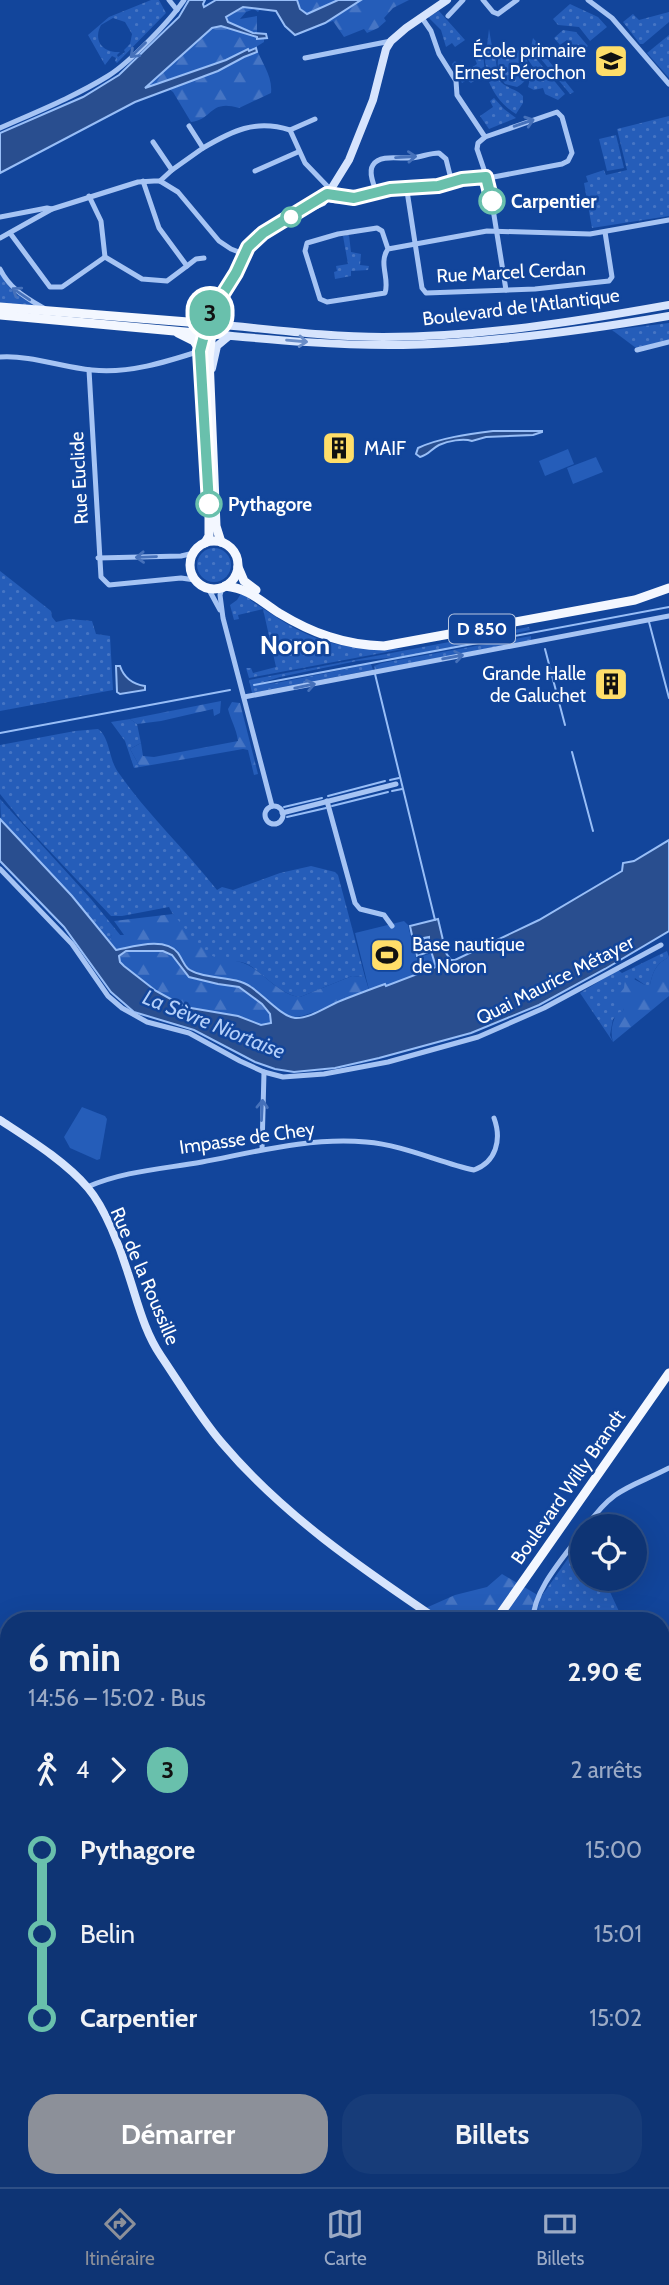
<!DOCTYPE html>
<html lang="fr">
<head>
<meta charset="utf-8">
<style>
	body { margin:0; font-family:Cabin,sans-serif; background:#173c79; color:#f1f3f6; height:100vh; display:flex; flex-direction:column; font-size:26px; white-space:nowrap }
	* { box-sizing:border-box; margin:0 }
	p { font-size:23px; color:#9baac5 }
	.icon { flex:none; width:38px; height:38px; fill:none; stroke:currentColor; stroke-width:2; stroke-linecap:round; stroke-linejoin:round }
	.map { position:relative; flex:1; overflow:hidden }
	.details { position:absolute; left:0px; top:1612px; width:670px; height:576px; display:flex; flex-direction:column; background:#0e3474; border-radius:28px 28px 0 0; box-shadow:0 7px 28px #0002,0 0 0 2px #2e4f86 }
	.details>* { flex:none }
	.badge { padding:0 14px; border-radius:23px; font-size:24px; line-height:46px }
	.fabs { position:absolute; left:570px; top:1514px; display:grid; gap:14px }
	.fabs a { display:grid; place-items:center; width:77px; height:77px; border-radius:50%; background:#0e3474; box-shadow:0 7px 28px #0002,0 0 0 2px #2e4f86; font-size:35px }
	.map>.badge { position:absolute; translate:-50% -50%; box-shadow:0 0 0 4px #fff }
	.legs { display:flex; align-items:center; gap:10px; height:77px; padding:0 28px; font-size:23px }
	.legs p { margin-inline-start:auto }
	.summary { display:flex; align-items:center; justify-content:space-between; height:119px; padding:0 28px }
	h1 { font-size:38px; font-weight:700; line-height:52px }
	.primary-button { display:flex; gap:14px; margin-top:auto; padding:14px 28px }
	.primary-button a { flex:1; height:80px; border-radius:28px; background:#8c9099; color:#fff; font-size:28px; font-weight:700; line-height:80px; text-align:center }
	.primary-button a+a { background:#173c79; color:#f1f3f6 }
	ul { padding:0 28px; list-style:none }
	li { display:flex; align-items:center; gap:24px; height:84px; font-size:26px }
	li i { display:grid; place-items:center; width:10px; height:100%; margin:0 9px; background:currentColor }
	li i::after { content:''; width:18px; height:18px; margin:-9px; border:5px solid; border-radius:50%; background:#0e3474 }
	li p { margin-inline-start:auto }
	li:first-child i { background:linear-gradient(#0000 50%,currentColor 0) }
	li:last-child i { background:linear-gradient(currentColor 50%,#0000 0) }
	.dock { display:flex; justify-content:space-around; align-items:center; height:98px; border-top:2px solid #2e4f86; background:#0e3474; font-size:19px; color:#9baac5 }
	.dock a { display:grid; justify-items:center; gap:4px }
	.dock .selected { color:#8c9099 }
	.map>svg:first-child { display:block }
	.green { fill:url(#green-dots); fill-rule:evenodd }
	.forest { fill:url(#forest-firs) }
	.pitch { fill:#255db9 }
	.water { fill:#294e8f; stroke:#98bef7; stroke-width:2; fill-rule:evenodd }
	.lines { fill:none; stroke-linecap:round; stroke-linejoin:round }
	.stream { stroke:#98bef7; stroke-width:2 }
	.street { stroke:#a6c4f4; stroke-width:5 }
	.secondary { stroke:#d6e4fd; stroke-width:8 }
	.primary { stroke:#f3f7ff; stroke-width:9 }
	.oneway { stroke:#4671ba }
	.oneway2 { stroke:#6a8dc7 }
	.line-1-casing { stroke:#fff; stroke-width:16 }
	.line-1 { stroke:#69c0ac; stroke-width:10 }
	.stop-1-dot { fill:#fff; stroke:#69c0ac; stroke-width:3.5 }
	.labels { text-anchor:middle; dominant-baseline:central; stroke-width:5; stroke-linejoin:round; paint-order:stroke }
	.shield { fill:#12459b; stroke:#b8c7e1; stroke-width:2 }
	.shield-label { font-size:18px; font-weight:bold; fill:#fff }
	.poi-label { font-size:19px; fill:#fff; stroke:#12459b; text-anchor:end }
	.stop-label { font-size:19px; font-weight:bold; fill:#fff; stroke:#12459b; text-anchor:start }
	.street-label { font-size:19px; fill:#fff; stroke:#12459b }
	.water-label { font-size:21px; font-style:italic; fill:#b3cffa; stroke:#12459b }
	.district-label { font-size:26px; font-weight:bold; fill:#fff; stroke:#12459b }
</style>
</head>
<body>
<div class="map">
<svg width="669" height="2187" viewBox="0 0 669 2187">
	<defs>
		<pattern id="green-dots" width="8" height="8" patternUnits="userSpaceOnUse" patternTransform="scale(1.75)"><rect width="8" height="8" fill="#255db9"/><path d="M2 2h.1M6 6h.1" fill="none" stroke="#4675c4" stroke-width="1.8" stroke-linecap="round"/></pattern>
		<pattern id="forest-firs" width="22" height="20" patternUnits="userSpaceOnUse" patternTransform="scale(1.75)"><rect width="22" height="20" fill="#255db9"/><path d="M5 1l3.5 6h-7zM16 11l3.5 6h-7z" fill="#4675c4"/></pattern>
	</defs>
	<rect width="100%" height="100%" fill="#12459b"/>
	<g class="green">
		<path d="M151,0H159L166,13L117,63L115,61L116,58L112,56L105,65L88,35L109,17ZM113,18L125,22L132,34L130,44L124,50L125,52L118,57L117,55L120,52C102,53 93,40 101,25Z"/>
		<path d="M570,4L598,17L607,27L590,41L579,27L558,25L553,19Z"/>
		<path d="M439,11L465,40L455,47L452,43L446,47L441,30L428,17Z"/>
		<path d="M669,12V22L643,44H640L623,22L633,14L639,20Z"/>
		<path d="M489,29L492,47L498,51L496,62L498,76L489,80L485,62Z"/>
		<path d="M563,30L576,32L588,46L582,51L580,48L576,50L567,40L560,45L554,38Z"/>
		<path d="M669,35V78L647,53Z"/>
		<path d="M533,38L539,45L540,50L574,92L570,94L531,47Z"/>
		<path d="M525,45L565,94L558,100L545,94L543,88L534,90L528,87L533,67L521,49Z"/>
		<path d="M507,47C529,48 538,76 517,87L505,84C497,73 493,55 507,47Z"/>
		<path d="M483,53L485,74L471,83L467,80L462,83L452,64L455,61L464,73L477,64L475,59Z"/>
		<path d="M498,79C506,89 516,88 523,96V103L516,114C503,106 495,96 489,82Z"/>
		<path d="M494,98L504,109L516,118L489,129L480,116L493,107L490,101Z"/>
		<path d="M669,116V216L592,228L584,183L588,182L586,176L604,170L606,175L627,170L617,129Z"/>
		<path d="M616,135L624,168L607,171L599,139Z"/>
		<path d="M349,235L351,252L361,254L360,265L369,266L368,270L351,271V276L335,279L334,272L337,271L336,266L348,264L343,236Z"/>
		<path d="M0,273C9,291 20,297 38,307L0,304Z"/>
		<path d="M669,323V340L636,348L612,330Z"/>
		<circle cx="214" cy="565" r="17"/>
		<path d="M0,571L51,611L52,617L56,622L69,619L92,621L96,634L110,636L113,690L0,711Z"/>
		<path d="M242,592C250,601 262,608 273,615C318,645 349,650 403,649L249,678L246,668H251L253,673L276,667L263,609L238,615L239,619L234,620L230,605L237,600Z"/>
		<path d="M529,627L530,630L407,656L357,661L280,677L254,685L276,683L371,664L373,670L366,671L252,693L249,680Z"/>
		<path d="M531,636V640L375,670L374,666L382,663Z"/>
		<path d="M130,719L137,724L141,743L130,749L140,767L134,768L125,741L111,722Z"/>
		<path d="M98,729C110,737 109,760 118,772C147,814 185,849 217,890L222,887L233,890L280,873L311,866L335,872L338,875L365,977L352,976L300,997C281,995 265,975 249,965C239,959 227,963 217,959C202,952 176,922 169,907L122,916H111L24,824L0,794V745L75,731Z"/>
		<path d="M0,799L91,899L121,936L112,935L109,940L1,819Z"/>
		<path d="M667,951L669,957C656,964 653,971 650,985H645L635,978L623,1011L613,1019L610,1035L613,1042L580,993L618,970L622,973Z"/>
		<path d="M583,1537V1578L604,1579L623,1620H539L538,1607L541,1597Z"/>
		<path d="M662,1674L669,1681V1720L662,1722Z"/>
	</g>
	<g class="forest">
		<path d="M238,0H409L393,8L384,18L386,21L378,28L367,33L364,29L344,37L333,21L295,35L277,11L261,8L258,12L254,9L246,12L240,19L257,16V39H264V42L256,47C261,62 273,76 271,93L239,108C209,99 213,120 191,122L173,92L161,83L142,90L141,85Z"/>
		<path d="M221,701L220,713L214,716L213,709L161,721L137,724L130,719Z"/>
		<path d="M232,702L240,703L258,774L254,775L248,750L243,749L140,767L130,749L141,743L143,756L154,757L238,741C236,727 231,721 228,709Z"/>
		<path d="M173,914C185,928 196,943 211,955C222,963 236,958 248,965C265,974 280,995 300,997L352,976L365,977L369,990C354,995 304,1019 293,1017C277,1014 263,994 249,985C240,980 232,981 223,980C214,978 204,975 196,973C186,969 184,963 178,954C167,937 132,947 116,950L109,940L112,935H124L114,921Z"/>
		<path d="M126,951H163L172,955L189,977L218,984L239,986L262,1004L270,1014L272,1023L261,1025L238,1016L185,1007L156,991L124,966L120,962L119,956Z"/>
		<path d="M669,957V996L613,1042C610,1032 612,1022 617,1013L623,1011L624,1007L617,1001V997L624,988L625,979L630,977L645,985H650C653,971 656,964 669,957Z"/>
		<path d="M502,1574L541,1597L538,1607L539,1620H424L419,1611L455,1595L487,1587Z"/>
		<path d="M669,1792V1863L662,1866V1794Z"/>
		<path d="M669,1945V2187H630L627,2179H662V1948Z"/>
	</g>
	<g class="pitch">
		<path d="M568,449L574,464L545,476L539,461Z"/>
		<path d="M596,457L603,472L573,484L567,468Z"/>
		<path d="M404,921L408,925L416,958L432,953L436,967L386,986L384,984L369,990L355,933Z"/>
		<path d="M82,1107L105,1116L107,1119L100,1159L97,1160L70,1148L64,1137Z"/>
	</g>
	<g class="water">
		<path d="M189,0H205L203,4L204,7L216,0H297L300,9L307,14L338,0H361L325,23L295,35L285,26L276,11L243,7L226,17L228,22L253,33L266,34L267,38L257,39V37L221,26L212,28L145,88L226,60L248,49L249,51L256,48L257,52L244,57L218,71L135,102L0,173V133L83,97L119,75L179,17Z"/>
		<path d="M493,431H542V432L533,435L486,437L472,441C463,438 448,441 439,445C431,449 429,455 420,457L416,454L418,448C439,438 469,434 493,431Z"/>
		<path d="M116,666H120C124,678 132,684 145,686V690L120,694L117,692Z"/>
		<path d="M0,819L72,896L116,950C132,947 165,936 178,953C186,965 183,969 200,974C216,979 237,977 251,987C262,994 282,1017 295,1018C311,1019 330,1004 345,999C358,994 371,989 385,984L386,986L436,967L431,951L417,956L414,942L429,939V937L413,940L410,926L438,919L446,953L451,960H455L539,920L622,871L623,863L634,861L669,840V931L605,969L539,1005L471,1033L379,1058L335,1068L294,1072L275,1069L255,1062L194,1030L134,1012L111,992L64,927L0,861ZM126,951H163L172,955L189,977L218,984L239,987L262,1004L270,1014L271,1023L261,1025L238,1016L185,1007L156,991L124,966L120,962L119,956Z"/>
		<path d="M669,1983V2167L662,2147V2029Z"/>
	</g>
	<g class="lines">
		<g class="stream">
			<path d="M649,622L669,698"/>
			<path d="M545,649L565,725"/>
			<path d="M375,674L435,920"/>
			<path d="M254,685L669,607"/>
			<path d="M0,733L230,690"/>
			<path d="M572,752L593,831"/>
			<path d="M390,780L399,778"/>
			<path d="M392,791L402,789"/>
			<path d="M328,796L385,781"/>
			<path d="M332,806L388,792"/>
			<path d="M284,807L322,798"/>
			<path d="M287,817L326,808"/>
		</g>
		<g class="street">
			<path d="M169,0L177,10"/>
			<path d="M483,0L493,12L498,14L517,0"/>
			<path d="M588,0L612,18L669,84"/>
			<path d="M448,16L463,0"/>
			<path d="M422,18L431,31L439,54L456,81L457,95L485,137L478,143L477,149L489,184L506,290"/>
			<path d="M305,58L391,41"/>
			<path d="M0,128C36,112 74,97 108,76C129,63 170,21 184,0"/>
			<path d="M290,130L315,119"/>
			<path d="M153,142L172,170"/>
			<path d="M203,148C232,131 255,119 290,130L305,163L330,189"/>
			<path d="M255,171L298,152"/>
			<path d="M160,181L172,170L203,148L189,126"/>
			<path d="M427,187L451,179H483L562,164L568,161L572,153L562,117L557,112L485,137"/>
			<path d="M407,191L422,288L426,293L535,289L609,281L612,277L605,232"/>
			<path d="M377,193C374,186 368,172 373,165C380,154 400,159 411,158C421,157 430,153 439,153L446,159L451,179"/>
			<path d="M382,193H396L455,182"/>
			<path d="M327,194L331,200C356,205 384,186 412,189"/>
			<path d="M327,194L351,198"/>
			<path d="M89,196L101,221L105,257L142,279L167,281L187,266L159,228L143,181"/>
			<path d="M0,217L47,208L52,209"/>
			<path d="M10,233L50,287H62L105,257"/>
			<path d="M0,238L52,209L138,182L154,181H160L178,192L219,241L231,249L244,254"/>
			<path d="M388,249L382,231L377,228L338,234L307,243L305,251L320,299L327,302L385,293C390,279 378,263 388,249L487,231L590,234L669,220"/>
			<path d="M187,266L196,259L204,258"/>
			<path d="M0,269C10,289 25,297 45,309"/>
			<path d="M637,350L669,342"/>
			<path d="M0,357C31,355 61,367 92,370C128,374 166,362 200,351"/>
			<path d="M89,370L101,577L109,585L181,578L195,580"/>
			<path d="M98,558L181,556L194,553"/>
			<path d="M208,588L220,610"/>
			<path d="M222,588L220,595L223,618L272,806"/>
			<path d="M244,697L669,616"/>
			<path d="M327,801L355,903L360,909L384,915L392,926"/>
			<circle cx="274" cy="815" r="9"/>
			<path d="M282,813L396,784"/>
			<path d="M0,869L72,944L108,996L122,1008L147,1022L189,1033L240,1061L264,1072L283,1077L324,1074L388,1062L478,1037L544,1008L661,945"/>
			<path d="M262,1149L264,1072"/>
			<path d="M87,1187C124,1171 162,1169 202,1162C255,1152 310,1137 366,1142C404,1145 438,1162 474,1170C496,1162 502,1140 494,1118"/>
			<path d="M587,1526C614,1487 630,1488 669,1468"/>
			<path d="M533,1620C533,1590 565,1556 583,1531"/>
			<path d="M662,1729L669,1730"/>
			<path d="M662,1773L669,1771"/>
		</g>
		<g class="secondary">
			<path d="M302,211L323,202L349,160L373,100L386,49L391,41L406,28L447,0"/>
			<path d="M222,294L213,324C269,329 327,337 383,337C479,337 574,322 669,305"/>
			<path d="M206,323L248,247L263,234L304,208"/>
			<path d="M211,334C275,340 339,346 403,345C492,343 582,331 669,316"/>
			<path d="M212,368L217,346L229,336"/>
			<path d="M0,1120C29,1139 65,1161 88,1188C105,1208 120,1247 128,1273C138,1303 144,1331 161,1356C180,1384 201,1419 222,1443C283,1515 361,1568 438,1620"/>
			<path d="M424,2179L436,2187"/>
		</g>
		<g class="primary">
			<path d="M0,307L213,324L209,358L216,526L221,542"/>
			<path d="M0,315L207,334"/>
			<path d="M178,333L194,341L200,351"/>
			<circle cx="214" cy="565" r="24"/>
			<path d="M205,543L209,536V518L200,351L206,323"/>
			<path d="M238,567L244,581L256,590"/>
			<path d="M225,586C250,589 259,600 279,613C312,633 344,645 384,646L635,600L669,588"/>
			<path d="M496,1620L669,1373"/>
			<path d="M127,2187L132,2179"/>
		</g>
	</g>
	<defs><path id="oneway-shaft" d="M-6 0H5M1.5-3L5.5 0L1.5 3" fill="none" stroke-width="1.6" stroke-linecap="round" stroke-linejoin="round" transform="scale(1.75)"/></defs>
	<g class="oneway">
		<use href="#oneway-shaft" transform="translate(138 50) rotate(136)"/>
		<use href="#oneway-shaft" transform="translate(524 123) rotate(-19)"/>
		<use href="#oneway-shaft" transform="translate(406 157) rotate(-3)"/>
		<use href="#oneway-shaft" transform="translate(21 294) rotate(-146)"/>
		<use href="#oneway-shaft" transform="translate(146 557) rotate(178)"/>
		<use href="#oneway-shaft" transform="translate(453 657) rotate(-10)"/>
		<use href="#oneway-shaft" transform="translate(305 686) rotate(-12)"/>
		<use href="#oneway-shaft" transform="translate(262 1110) rotate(-87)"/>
	</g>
	<use class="oneway2" href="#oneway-shaft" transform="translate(297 341) rotate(5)"/>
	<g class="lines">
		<g class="line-1-casing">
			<path id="line-1" d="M209,504L200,351L209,316L236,273L248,247L263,233L327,194L354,198L390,189L438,186L462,179L486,177L492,201"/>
		</g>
		<use href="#line-1" class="line-1"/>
	</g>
	<defs>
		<g id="school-square" transform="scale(1.75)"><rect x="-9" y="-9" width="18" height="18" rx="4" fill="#ffde69" stroke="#12459b"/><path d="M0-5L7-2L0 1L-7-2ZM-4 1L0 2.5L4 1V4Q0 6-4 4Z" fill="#111"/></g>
		<g id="building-square" transform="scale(1.75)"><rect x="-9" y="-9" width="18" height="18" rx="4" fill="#ffde69" stroke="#12459b"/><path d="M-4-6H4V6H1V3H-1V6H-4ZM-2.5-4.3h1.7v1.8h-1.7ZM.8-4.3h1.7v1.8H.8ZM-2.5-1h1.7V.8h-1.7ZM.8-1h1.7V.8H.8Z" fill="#111"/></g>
		<g id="stadium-square" transform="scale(1.75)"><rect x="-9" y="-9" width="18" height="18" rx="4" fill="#ffde69" stroke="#12459b"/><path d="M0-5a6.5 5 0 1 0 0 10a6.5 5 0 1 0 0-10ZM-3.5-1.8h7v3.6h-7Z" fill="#111"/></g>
	</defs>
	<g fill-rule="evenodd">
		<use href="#school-square" x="611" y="61"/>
		<use href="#building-square" x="339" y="448"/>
		<use href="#building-square" x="611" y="684"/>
		<use href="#stadium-square" x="387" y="955"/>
	</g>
	<g class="stop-1-dot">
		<circle cx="492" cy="201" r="12"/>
		<circle cx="291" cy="217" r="9"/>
		<circle cx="209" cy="504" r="12"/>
	</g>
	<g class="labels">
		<rect class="shield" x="449" y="614.5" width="66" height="29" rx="5"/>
		<g class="shield-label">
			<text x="482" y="629">D 850</text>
		</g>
		<g class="poi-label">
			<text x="586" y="50">École primaire<tspan x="586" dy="22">Ernest Pérochon</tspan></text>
			<text x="364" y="448" text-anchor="start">MAIF</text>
			<text x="586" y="673">Grande Halle<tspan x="586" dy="22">de Galuchet</tspan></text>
			<text x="412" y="944" text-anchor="start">Base nautique<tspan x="412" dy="22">de Noron</tspan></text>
		</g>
		<g class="stop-label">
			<text x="511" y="201">Carpentier</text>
			<text x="228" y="504">Pythagore</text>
		</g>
		<g class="street-label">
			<text transform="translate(511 272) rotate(-3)">Rue Marcel Cerdan</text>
			<text transform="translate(521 307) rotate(-7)">Boulevard de l'Atlantique</text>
			<text transform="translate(79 478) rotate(-93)">Rue Euclide</text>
			<text transform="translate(555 980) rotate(-27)">Quai Maurice Métayer</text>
			<text transform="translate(247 1138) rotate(-8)">Impasse de Chey</text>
			<text transform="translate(145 1276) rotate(67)">Rue de la Roussille</text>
			<text transform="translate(568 1487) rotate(-55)">Boulevard Willy Brandt</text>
		</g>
		<g class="water-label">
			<text transform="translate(214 1024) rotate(22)">La Sèvre Niortaise</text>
		</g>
		<g class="district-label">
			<text x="295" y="645">Noron</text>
		</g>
	</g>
</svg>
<div class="fabs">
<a><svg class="icon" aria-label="locate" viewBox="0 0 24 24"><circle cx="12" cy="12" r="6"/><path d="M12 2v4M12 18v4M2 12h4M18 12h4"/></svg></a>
</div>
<b class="badge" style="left:210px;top:313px;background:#69c0ac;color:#111">3</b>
<section class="details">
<div class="summary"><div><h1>6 min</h1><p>14:56 – 15:02 · Bus</p></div><b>2.90 €</b></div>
<div class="legs"><svg class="icon" aria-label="walk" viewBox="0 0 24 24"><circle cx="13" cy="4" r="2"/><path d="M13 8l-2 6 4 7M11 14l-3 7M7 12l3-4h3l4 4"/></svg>4<svg class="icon" aria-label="forward" viewBox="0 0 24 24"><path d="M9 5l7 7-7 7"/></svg><b class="badge" style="background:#69c0ac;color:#111">3</b><p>2 arrêts</p></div>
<ul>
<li><i style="color:#69c0ac"></i><b>Pythagore</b><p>15:00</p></li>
<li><i style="color:#69c0ac"></i><span>Belin</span><p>15:01</p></li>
<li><i style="color:#69c0ac"></i><b>Carpentier</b><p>15:02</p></li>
</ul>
<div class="primary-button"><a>Démarrer</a><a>Billets</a></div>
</section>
</div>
<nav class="dock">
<a class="selected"><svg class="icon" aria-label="directions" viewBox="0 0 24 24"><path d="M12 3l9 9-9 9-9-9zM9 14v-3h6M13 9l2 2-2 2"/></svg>Itinéraire</a>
<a><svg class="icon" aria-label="map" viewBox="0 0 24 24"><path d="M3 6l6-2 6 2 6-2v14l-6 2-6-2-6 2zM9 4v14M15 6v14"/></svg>Carte</a>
<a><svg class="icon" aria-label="tickets" viewBox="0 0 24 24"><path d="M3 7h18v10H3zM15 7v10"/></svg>Billets</a>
</nav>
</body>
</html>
